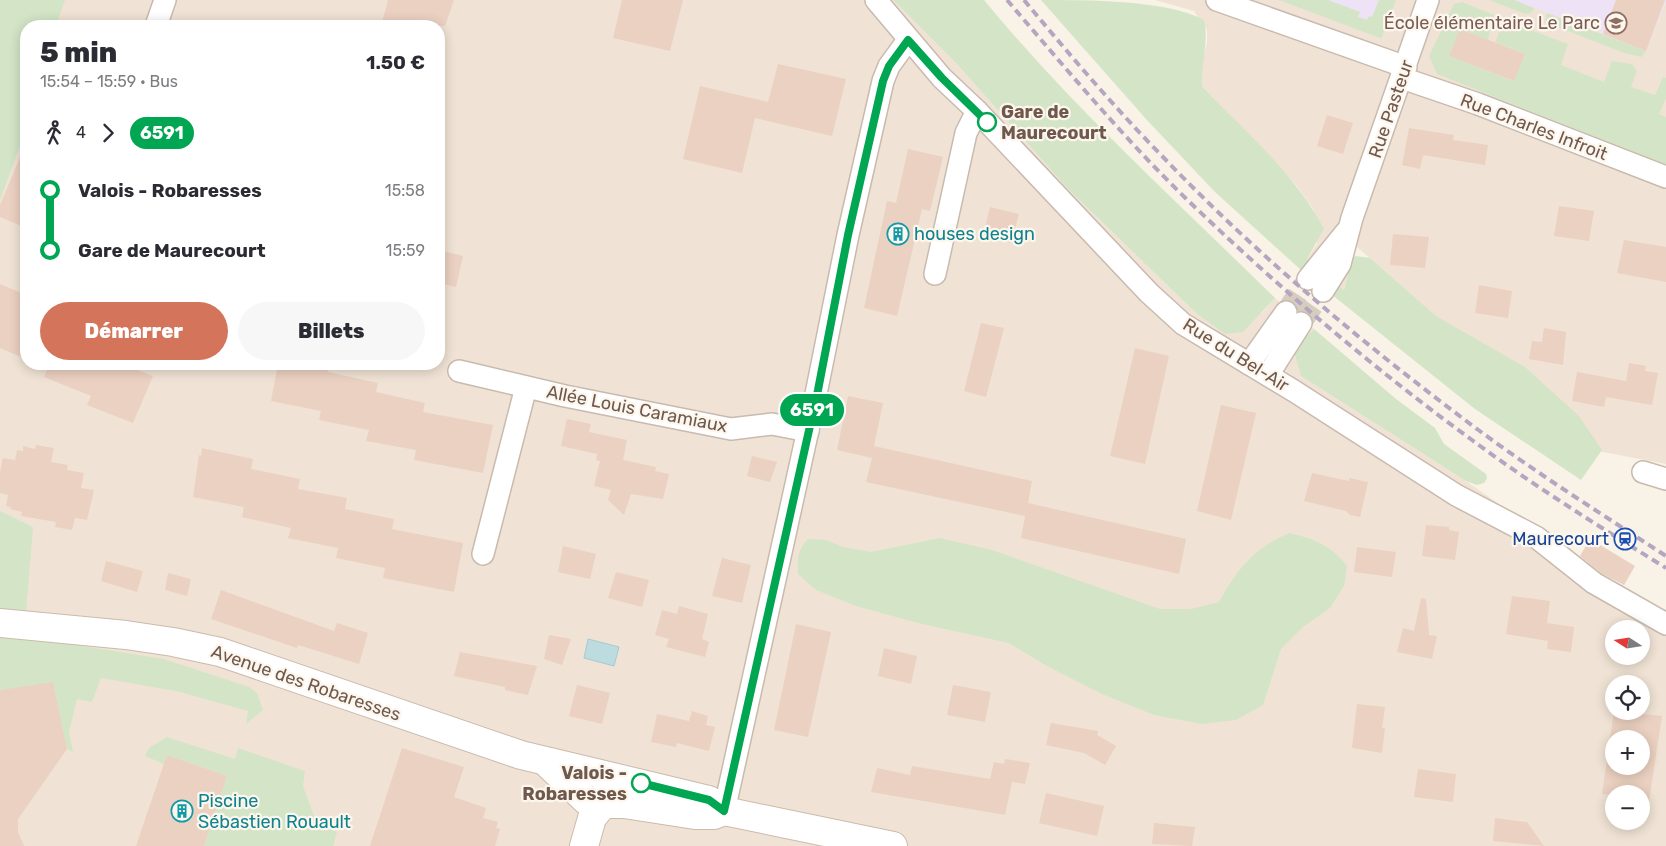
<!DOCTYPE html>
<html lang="fr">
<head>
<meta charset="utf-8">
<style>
	body { margin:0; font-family:Rubik,sans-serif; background:#f7f7f7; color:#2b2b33; height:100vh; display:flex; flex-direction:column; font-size:19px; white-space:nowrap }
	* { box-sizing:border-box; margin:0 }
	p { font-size:16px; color:#7c7c81 }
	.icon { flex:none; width:28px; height:28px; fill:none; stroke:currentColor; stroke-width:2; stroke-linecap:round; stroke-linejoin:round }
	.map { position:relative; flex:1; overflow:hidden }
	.drawer { position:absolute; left:20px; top:20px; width:425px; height:350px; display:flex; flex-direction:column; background:#fff; border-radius:20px; box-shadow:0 2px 12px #0003 }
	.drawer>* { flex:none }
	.badge { padding:0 10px; border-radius:16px; font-size:18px; line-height:32px }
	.needle { width:32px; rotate:282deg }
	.fabs { position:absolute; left:1605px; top:620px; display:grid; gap:10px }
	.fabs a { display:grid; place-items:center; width:45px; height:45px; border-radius:50%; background:#fff; box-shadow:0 2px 12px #0003; font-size:25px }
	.map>.badge { position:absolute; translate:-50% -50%; box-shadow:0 0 0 2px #fff }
	.legs { display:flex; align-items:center; gap:8px; height:55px; padding:0 20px; font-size:16px }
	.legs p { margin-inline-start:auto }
	.head { display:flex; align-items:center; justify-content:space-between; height:85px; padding:0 20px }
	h1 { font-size:28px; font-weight:800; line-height:38px }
	.primary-button { display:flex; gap:10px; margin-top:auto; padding:10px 20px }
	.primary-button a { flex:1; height:58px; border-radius:30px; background:#d4745a; color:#fff; font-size:20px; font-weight:800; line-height:58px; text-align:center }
	.primary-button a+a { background:#f7f7f7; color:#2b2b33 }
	ul { padding:0 20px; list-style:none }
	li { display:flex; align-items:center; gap:18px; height:60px; font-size:19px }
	li i { display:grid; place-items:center; width:8px; height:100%; margin:0 6px; background:currentColor }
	li i::after { content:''; width:12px; height:12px; margin:-6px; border:4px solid; border-radius:50%; background:#fff }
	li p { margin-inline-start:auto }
	li:first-child i { background:linear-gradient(#0000 50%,currentColor 0) }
	li:last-child i { background:linear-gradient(currentColor 50%,#0000 0) }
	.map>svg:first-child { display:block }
	.residential { fill:#f0e3d5; fill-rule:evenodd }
	.education { fill:#eee3f6 }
	.green { fill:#d3e5c6 }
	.water { fill:#bddce0; stroke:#a5cad1 }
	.building { fill:#ebd1c1; fill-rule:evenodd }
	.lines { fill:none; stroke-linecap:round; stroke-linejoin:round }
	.street-tunnel { stroke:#d6ccc0; stroke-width:21; stroke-dasharray:21 11; stroke-linecap:butt }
	.street-casing { stroke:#c9baae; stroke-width:24 }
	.secondary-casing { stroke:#ccbaac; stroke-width:30 }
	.street { stroke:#fff; stroke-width:21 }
	.secondary { stroke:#fff; stroke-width:28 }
	.rail { stroke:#b4a6c1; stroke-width:4; stroke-dasharray:8 5; stroke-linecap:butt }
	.line-1-casing { stroke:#fff; stroke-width:11 }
	.line-1 { stroke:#00a651; stroke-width:8 }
	.stop-1-dot { fill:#fff; stroke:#00a651; stroke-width:2.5 }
	.labels { text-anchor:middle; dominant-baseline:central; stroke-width:4.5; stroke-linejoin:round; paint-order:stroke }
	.education-label { font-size:18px; fill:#785e54; stroke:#fdf6ec; text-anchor:end }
	.street-label { font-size:18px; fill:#6f594e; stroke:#fdf6ec }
	.stop-label { font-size:18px; font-weight:bold; fill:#6f594e; stroke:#fdf6ec; text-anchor:start }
	.culture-label { font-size:18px; fill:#0d838f; stroke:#fdf6ec; text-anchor:start }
	.transit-label { font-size:18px; fill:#164399; stroke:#fdf6ec; text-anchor:end }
</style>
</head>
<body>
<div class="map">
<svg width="1666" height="846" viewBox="0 0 1666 846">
	<rect width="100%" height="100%" fill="#f9f2e6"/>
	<g class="residential">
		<path d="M0,0H893L956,63L1068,189L1197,314L1262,313L1275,298L1314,329L1304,339L1301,376L1466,481L1516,516L1574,565L1666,614V846H0ZM26,26H439V364H26ZM1614,629H1641V656H1614ZM1614,684H1641V711H1614ZM1614,739H1641V766H1614ZM1614,794H1641V821H1614Z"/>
		<path d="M1155,0H1666V464L1587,449L1356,246L1344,290L1307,259L1317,244L1314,210L1296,185L1202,86L1201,69L1207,42V30L1194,11Z"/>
	</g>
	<g class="education">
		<path d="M1328,0H1379L1372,17L1367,20L1358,17L1360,12Z"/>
		<path d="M1514,0H1666V1L1646,51Z"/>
	</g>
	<g class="green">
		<path d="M0,0H65L56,26H26V130L0,200Z"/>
		<path d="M893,0H984C1072,107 1176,201 1275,298L1243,332L1225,334L1197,314L1068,189L956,63Z"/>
		<path d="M1041,0C1086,0 1169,0 1204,20C1209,42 1201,63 1202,86C1244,131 1296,174 1324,229L1307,259L1344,290L1351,263L1355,256L1370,258L1436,316L1525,367L1579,416L1602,450L1581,480L1475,409L1301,270L1215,192L1146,119Z"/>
		<path d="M1279,0H1328L1360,12L1358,17L1367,20L1369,16L1372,17L1379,0H1396L1382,37L1380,38Z"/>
		<path d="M1489,0H1514L1534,8L1531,13L1525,14Z"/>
		<path d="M1462,2L1494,15L1488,40L1460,29L1449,56L1513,81L1525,54L1495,42L1503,24L1509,22L1568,44L1561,65L1604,82L1612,61L1632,64L1637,71L1631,87L1655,95L1663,77L1666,78V98L1659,114L1666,117V165L1437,74L1429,56L1454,4Z"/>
		<path d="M1547,13L1646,51L1641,57L1624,53L1545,22Z"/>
		<path d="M1314,329L1396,399L1435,428L1444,444L1486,474L1487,478L1484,483L1477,485L1466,481L1301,376L1295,355L1304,339Z"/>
		<path d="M0,511L33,527L25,625L57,642L164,659L249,687L257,693L263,710L246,724L248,711L176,691L101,678L92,702L77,699L69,732L73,752L67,749L53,683L0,690Z"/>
		<path d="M1289,533C1313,538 1332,546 1347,566L1344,586L1330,608L1303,627L1281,649L1263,705L1236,720L1202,724L1154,715L1102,694L1045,665L1009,643L918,623L856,606L816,590L798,574C797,560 798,549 808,539L826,540L843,547L871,552L940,538L992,550L1160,609H1191L1219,602C1238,568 1253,549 1289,533Z"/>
		<path d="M167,737L235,759L238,748L305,771L303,786L317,824L337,832L333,846H204L227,776L167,755L164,764L145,756L149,748Z"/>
	</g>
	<path class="water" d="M588,639L619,647L614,666L584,658Z"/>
	<g class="building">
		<path d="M388,0H454L445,26H381Z"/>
		<path d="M622,0H683L670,51L613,38Z"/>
		<path d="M1616,0H1665L1646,51L1603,34Z"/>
		<path d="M1460,29L1525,54L1514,81L1449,56Z"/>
		<path d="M778,64L846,79L832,136L755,118L742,173L683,159L700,86L768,102Z"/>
		<path d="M1327,115L1353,123L1343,154L1317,146Z"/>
		<path d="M1409,128L1454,135L1453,140L1488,145L1485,165L1423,155L1420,169L1402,165Z"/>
		<path d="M26,143V228L0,217V205Z"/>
		<path d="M908,149L943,157L930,211L922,209L897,316L864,308L887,201L896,203Z"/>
		<path d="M1559,206L1594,211L1589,241L1554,236Z"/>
		<path d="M990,207L1019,214L1011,243L983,236Z"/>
		<path d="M1393,234L1429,237L1425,268L1390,265Z"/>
		<path d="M1624,240L1666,247V282L1617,273Z"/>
		<path d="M439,250L463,256L456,287L439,283Z"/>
		<path d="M0,284L26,295V359L0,348Z"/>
		<path d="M1479,285L1512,291L1508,318L1475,313Z"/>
		<path d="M981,323L1004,328L986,397L964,391Z"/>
		<path d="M1544,328L1566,332L1563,365L1529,359L1532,341L1542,342Z"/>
		<path d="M1135,348L1169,356L1145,464L1110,456Z"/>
		<path d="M1629,363L1646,366L1645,371L1658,373L1652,405L1606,397L1604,407L1572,401L1577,372L1626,381Z"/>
		<path d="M50,364H121L153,376L133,423L87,405L91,396L44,377Z"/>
		<path d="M278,364H330L328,372L378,383L376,392L425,403L423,412L493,425L483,473L414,460L416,450L366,441L369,430L319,420L321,411L271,401Z"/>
		<path d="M848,396L883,403L874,446L1032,481L1028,503L1186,539L1179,574L1021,538L1025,516L866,482L872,458L837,450Z"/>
		<path d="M1221,405L1256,413L1231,520L1197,511Z"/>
		<path d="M567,419L591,424L589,432L627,440L623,460L656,467L655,471L669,474L663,499L631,494L624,515L608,500L611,490L594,486L600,461L596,460L597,454L561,446Z"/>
		<path d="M36,445L54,448L51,462L68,465L67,470L84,473L81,488L94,490L87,520L75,518L72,530L55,527L56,522L21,516L22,512L10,509L11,507L6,506L8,495L0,493V472L3,458L15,460L17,450L23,451V446L35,449Z"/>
		<path d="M202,448L253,459L251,469L300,479L298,489L347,498L345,509L394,519L392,529L463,543L454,592L383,578L385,568L336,558L338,548L288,538L291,528L242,517L244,507L193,497L199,455L201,456Z"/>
		<path d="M752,456L777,462L770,482L747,476Z"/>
		<path d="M1312,473L1349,481V478L1368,482L1360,517L1350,515L1346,511L1304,501Z"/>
		<path d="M1426,525L1449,527V530L1459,532L1455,560L1422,556Z"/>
		<path d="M1590,539L1635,566L1624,585L1601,573L1580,556Z"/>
		<path d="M563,546L596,554L590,579L558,572Z"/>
		<path d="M1357,547L1396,552L1392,577L1354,572Z"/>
		<path d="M722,558L751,565L742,603L712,596Z"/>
		<path d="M106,561L143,571L137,592L101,581Z"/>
		<path d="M616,572L649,580L642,607L608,598Z"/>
		<path d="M168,573L191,579L187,596L165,590Z"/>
		<path d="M221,590L334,631L337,623L368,633L359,664L298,645L297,648L211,619Z"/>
		<path d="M1512,596L1550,601L1547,623L1574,627L1571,652L1547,649L1548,641L1506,634Z"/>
		<path d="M1421,598L1426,599L1429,635L1437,636L1432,659L1397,652L1403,628L1414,631Z"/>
		<path d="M679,606L708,614L702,639L709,642L705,657L666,647L669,639L655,635L662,610L677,614Z"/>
		<path d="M796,624L831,632L808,737L774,730Z"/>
		<path d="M549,635L571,639L562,665L544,659Z"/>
		<path d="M884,648L917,656L911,684L878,676Z"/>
		<path d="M460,652L537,666L528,695L505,690V687L454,676Z"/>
		<path d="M53,682L67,749L18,819V832L24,846H0V690Z"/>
		<path d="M577,685L610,693L602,724L569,716Z"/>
		<path d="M953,685L991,692L985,722L947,715Z"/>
		<path d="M1357,704L1385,707L1382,728H1385L1382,753L1352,748Z"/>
		<path d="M692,711L708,716L706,725L715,727L709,751L677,743L676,747L651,742L657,714L689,721Z"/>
		<path d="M1614,711L1662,716L1649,801L1641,800V794L1614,795L1602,794ZM1614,739H1641V766H1614Z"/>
		<path d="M1051,723L1098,731L1097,735L1116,746L1105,765L1084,753L1046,745Z"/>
		<path d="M402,748L464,767L454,797L486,808L483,818L498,822L496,828L500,829L495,846H370Z"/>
		<path d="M167,755L227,776L204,846H136Z"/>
		<path d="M1005,759L1030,763L1025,784L1012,782L1005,815L871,792L877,768L910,775L912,766L990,779L994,762L1004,764Z"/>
		<path d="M1418,769L1456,774L1453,802L1414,797Z"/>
		<path d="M1046,793L1104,806L1097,836L1039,823Z"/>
		<path d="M1495,818L1527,822L1544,846L1493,841Z"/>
		<path d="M1154,823L1195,827L1192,846L1152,844Z"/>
	</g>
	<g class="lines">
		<g class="street-tunnel">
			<path d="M1286,312L1308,279"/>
			<path d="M1301,323L1323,291"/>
		</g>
		<g class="street-casing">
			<g id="street">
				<path d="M876,0L942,78L977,111L1149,293L1183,324L1294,391L1456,495L1536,537L1594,583L1666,624"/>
				<path d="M1217,0L1406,67"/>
				<path d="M156,26L165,0"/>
				<path d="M1402,78L1478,104L1666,177"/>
				<path d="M935,274L966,133L977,111"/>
				<path d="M1308,279L1346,232"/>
				<path d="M1323,291L1340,264L1352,218L1428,0"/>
				<path d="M1249,364L1286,312"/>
				<path d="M459,371L565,396L731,429L772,424L808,431"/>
				<path d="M1268,375L1301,323"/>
				<path d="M1643,472L1666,479"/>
				<path d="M483,554L526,387"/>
				<path d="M724,811L817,389L848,235L883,81L889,66L908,40"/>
			</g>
		</g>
		<g class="secondary-casing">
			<g id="secondary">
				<path d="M0,623L126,635L173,642L220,652L521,755L709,800L724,811L893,846"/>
				<path d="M547,763L587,801L603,804H624L695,815H714L724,811"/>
				<path d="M584,846L592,818L603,804L607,788"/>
			</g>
		</g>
		<use href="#street" class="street"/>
		<use href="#secondary" class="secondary"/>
		<g class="rail">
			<path d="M1007,0C1069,72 1130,146 1199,211C1284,292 1377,371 1472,440C1534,486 1600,527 1666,568"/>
			<path d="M1024,0C1069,54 1114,107 1163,157C1259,257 1367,347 1477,429C1538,474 1603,515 1666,556"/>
		</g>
	</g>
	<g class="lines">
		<g class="line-1-casing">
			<path id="line-1" d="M641,783L709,800L724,811L818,390L848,235L883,81L889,66L908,40L942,78L987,122"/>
		</g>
		<use href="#line-1" class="line-1"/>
	</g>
	<defs>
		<g id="school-ring" transform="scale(1.125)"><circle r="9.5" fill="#fdf6ec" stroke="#8d6e63" stroke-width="1.5"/><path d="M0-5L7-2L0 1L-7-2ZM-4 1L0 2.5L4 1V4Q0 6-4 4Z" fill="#8d6e63"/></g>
		<g id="building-ring" transform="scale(1.125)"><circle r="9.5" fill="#fdf6ec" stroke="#0f9aa8" stroke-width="1.5"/><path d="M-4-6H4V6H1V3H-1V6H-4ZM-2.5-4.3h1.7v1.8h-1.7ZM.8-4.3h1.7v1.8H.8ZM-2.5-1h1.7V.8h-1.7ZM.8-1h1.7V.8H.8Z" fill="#0f9aa8"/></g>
		<g id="station-ring" transform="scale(1.125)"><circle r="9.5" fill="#fdf6ec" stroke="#1a4fb4" stroke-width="1.5"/><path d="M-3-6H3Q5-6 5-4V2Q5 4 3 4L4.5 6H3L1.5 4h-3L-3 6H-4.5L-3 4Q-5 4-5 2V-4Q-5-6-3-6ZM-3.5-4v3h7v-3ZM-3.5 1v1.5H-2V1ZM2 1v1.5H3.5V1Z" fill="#1a4fb4"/></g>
	</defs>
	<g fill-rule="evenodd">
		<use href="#school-ring" x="1616" y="23"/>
		<use href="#building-ring" x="898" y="234"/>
		<use href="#station-ring" x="1625" y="539"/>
		<use href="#building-ring" x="182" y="811"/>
	</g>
	<g class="stop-1-dot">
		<circle cx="987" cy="122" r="9"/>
		<circle cx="641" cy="783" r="9"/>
	</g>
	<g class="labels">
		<g class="education-label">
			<text x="1600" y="23">École élémentaire Le Parc</text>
		</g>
		<g class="street-label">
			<text transform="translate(1391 109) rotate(-71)">Rue Pasteur</text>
			<text transform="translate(1534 127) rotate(21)">Rue Charles Infroit</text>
			<text transform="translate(1236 355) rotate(32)">Rue du Bel-Air</text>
			<text transform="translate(637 409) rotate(11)">Allée Louis Caramiaux</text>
			<text transform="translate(306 683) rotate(19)">Avenue des Robaresses</text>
		</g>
		<g class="stop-label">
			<text x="1001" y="112">Gare de<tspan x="1001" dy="21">Maurecourt</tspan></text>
			<text x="627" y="773" text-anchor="end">Valois -<tspan x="627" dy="21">Robaresses</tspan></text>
		</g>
		<g class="culture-label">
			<text x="914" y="234">houses design</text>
			<text x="198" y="801">Piscine<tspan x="198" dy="21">Sébastien Rouault</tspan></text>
		</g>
		<g class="transit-label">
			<text x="1609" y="539">Maurecourt</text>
		</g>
	</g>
</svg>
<div class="fabs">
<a><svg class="needle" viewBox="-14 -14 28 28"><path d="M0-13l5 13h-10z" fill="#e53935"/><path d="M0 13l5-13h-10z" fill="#7c7c81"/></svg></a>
<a><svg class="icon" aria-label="locate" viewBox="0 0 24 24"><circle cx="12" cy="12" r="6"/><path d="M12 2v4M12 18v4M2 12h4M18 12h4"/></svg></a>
<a>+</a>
<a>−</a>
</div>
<b class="badge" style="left:812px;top:410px;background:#00a651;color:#fff">6591</b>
<section class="drawer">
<div class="head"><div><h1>5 min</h1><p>15:54 – 15:59 · Bus</p></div><b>1.50 €</b></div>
<div class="legs"><svg class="icon" aria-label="walk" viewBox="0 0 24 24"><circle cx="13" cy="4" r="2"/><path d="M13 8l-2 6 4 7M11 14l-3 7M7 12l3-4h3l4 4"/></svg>4<svg class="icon" aria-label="forward" viewBox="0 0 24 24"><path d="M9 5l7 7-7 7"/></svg><b class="badge" style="background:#00a651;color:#fff">6591</b></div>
<ul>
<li><i style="color:#00a651"></i><b>Valois - Robaresses</b><p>15:58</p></li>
<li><i style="color:#00a651"></i><b>Gare de Maurecourt</b><p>15:59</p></li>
</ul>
<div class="primary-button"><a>Démarrer</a><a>Billets</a></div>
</section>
</div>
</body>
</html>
